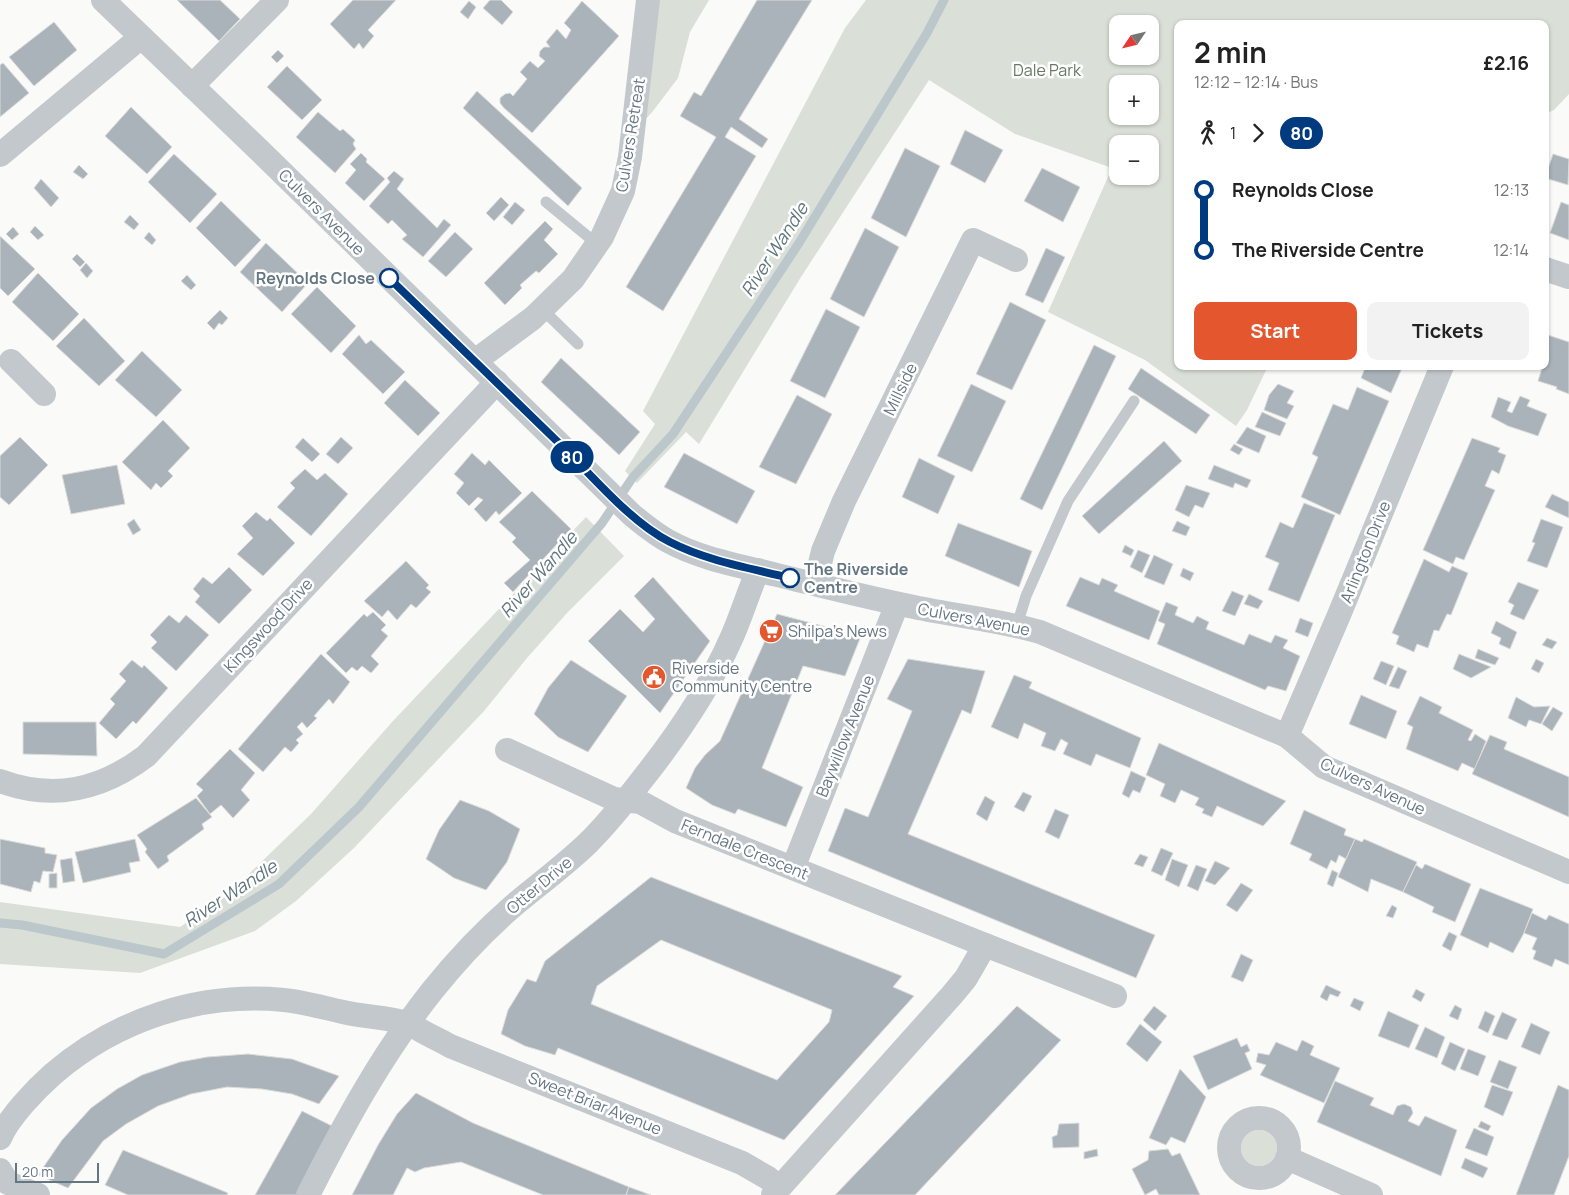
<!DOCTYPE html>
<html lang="en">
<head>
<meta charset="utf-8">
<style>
	body { margin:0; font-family:Manrope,sans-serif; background:#f2f2f2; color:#222; height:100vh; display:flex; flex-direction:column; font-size:19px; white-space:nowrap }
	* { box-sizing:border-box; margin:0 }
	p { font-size:16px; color:#767676 }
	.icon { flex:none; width:28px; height:28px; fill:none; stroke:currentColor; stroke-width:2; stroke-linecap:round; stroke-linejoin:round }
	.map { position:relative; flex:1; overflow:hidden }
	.drawer { position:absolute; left:1174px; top:20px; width:375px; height:350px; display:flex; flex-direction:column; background:#fff; border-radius:10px; box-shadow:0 1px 4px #0004 }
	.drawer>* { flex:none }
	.badge { padding:0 10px; border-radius:16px; font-size:18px; line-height:32px }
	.needle { width:32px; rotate:235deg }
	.buttons { position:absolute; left:1109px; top:15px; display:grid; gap:10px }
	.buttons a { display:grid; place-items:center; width:50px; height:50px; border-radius:10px; background:#fff; box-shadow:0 1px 4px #0004; font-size:25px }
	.scale { position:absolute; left:15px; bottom:12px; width:84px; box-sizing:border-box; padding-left:5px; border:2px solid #657683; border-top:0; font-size:14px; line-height:18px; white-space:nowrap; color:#657683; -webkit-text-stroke:4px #fff; paint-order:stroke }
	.map>.badge { position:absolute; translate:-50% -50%; box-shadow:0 0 0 2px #fff }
	.legs { display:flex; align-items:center; gap:8px; height:55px; padding:0 20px; font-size:16px }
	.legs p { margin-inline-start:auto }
	.summary { display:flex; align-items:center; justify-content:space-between; height:85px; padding:0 20px }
	h1 { font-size:28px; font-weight:700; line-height:38px }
	.button { display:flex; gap:10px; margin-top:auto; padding:10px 20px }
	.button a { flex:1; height:58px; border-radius:10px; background:#e4572e; color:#fff; font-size:20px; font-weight:700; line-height:58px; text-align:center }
	.button a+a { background:#f2f2f2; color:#222 }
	ul { padding:0 20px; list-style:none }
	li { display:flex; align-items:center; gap:18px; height:60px; font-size:19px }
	li i { display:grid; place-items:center; width:8px; height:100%; margin:0 6px; background:currentColor }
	li i::after { content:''; width:12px; height:12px; margin:-6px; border:4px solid; border-radius:50%; background:#fff }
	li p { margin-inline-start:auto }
	li:first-child i { background:linear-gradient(#0000 50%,currentColor 0) }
	li:last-child i { background:linear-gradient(currentColor 50%,#0000 0) }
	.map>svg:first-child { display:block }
	.green { fill:#dadfd7; fill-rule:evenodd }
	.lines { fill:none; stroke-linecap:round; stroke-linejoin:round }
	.stream { stroke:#bbc7cb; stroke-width:9 }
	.building { fill:#aab3b9; stroke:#dcdcda; fill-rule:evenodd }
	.service { stroke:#c3c8cc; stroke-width:11 }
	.minor { stroke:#c3c8cc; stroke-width:24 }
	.line-1-casing { stroke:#fff; stroke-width:11 }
	.line-1 { stroke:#003b80; stroke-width:8 }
	.stop-1-dot { fill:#fff; stroke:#003b80; stroke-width:2.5 }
	.labels { text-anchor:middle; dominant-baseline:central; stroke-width:5; stroke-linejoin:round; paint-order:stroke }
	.park-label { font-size:16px; fill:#687a64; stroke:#fff }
	.street-label { font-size:16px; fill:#657683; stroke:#fff }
	.stop-label { font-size:16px; font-weight:bold; fill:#657683; stroke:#fff; text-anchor:end }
	.poi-label { font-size:16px; fill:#657683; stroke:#fff; text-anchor:start }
	.water-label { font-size:18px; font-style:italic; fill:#60757c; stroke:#fff }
</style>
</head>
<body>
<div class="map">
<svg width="1569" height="1195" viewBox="0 0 1569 1195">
	<rect width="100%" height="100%" fill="#fafaf8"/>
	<g class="green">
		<path d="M654,0H709L690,32L678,78L653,111L644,121Z"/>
		<path d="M866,0H1569V94L1554,110L1545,114V24H1178V366H1268L1247,410L1236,426L1145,360L1048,312L1112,168L1015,134L929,80L801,277L699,444L686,432L637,483L625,471L655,424L643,411L845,28ZM1118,24H1150V56H1118ZM1118,84H1150V116H1118ZM1118,144H1150V176H1118Z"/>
		<path d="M586,517L624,556L567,613L527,658L484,711L354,848L296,901L255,931L140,973L0,964V902L180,927L226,896L311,814L393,721Z"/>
		<circle cx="1259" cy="1148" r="18"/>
	</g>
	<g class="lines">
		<path class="stream" d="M0,923L22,925L164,954L279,884L359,807L602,523L633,477L673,434L799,243L927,33L944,0"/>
	</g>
	<g class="building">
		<path d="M177,0H220L240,19L219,41Z"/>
		<path d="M353,0H396L368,30L374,36L363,49L359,43L354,49L330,24Z"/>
		<path d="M490,0H501L513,12L502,25L483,8Z"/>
		<path d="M757,0H812L739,119L768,139L762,148L731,127L725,137L756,156L663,311L626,287L716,137L680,116L694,92L701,96Z"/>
		<path d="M469,1L476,7L468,19L460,12Z"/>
		<path d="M582,1L619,36L532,133L504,108L500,103V98L505,94L510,93L513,96L527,79L520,72L530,61L538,68L545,61L539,56L540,51L544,47H550L546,42L557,29L566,39L571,30L564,23Z"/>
		<path d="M54,22L77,50L34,86L9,57Z"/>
		<path d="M278,50L284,56L277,63L271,57Z"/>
		<path d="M3,63L29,93L0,117V65Z"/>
		<path d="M287,66L322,100L302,120L267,87Z"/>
		<path d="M477,91L582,188L568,206L463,108Z"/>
		<path d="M131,107L172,147L147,174L105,136Z"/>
		<path d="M318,112L340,131L343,129L355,140L353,144L356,149L335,173L296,137Z"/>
		<path d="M965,130L1003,150L985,183L950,164Z"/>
		<path d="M905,148L940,166L906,237L871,218Z"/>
		<path d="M361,153L367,159L366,162L385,179L364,201L345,183L356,170L350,164Z"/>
		<path d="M174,154L217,194L190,223L148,182Z"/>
		<path d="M1553,154L1569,159L1568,185L1545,178Z"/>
		<path d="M79,165L88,174L83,179L73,172Z"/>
		<path d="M1042,168L1080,187L1063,222L1024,201Z"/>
		<path d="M394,171L404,179L397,189L437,228L444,219L451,225L423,257L402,239L407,235L392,220L388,224L369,206L390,182L387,178Z"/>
		<path d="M41,179L59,198L51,207L34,188Z"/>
		<path d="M501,197L509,205L494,221L486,213Z"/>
		<path d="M221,201L261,240L235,267L196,228Z"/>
		<path d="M515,202L525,210L512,225L503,217Z"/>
		<path d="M1561,202L1569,205V240L1550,233Z"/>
		<path d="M130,215L139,224L134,230L124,222Z"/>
		<path d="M545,221L553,229L544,240L558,254L539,273L536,271L520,285L522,288L505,305L484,283Z"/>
		<path d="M35,226L44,235L38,240L30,232Z"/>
		<path d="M13,227L19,234L12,240L6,234Z"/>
		<path d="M865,228L899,247L864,317L830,299Z"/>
		<path d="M149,232L156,240L152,245L144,238Z"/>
		<path d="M455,232L473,249L446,277L428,261Z"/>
		<path d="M0,236L35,269L8,296L0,288Z"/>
		<path d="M266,243L308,283L282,312L240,272Z"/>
		<path d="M1046,248L1065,257L1043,303L1025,295Z"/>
		<path d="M77,254L85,262L80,267L72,259Z"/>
		<path d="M86,263L93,271L87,278L80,270Z"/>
		<path d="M38,273L79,314L53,341L12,302Z"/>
		<path d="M187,275L196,285L191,290L181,281Z"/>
		<path d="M317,287L356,326L331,353L291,314Z"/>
		<path d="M1010,302L1046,320L1012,390L976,374Z"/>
		<path d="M826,309L860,327L825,398L790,381Z"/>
		<path d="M220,310L228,318L222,325L219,323L214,330L207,323Z"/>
		<path d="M84,318L125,361L99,386L56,346Z"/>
		<path d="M1545,334L1569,342V394L1556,389L1557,387L1538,381L1542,368L1537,366H1545Z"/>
		<path d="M359,335L366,344L371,340L405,372L383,394L342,354Z"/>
		<path d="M1094,345L1116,356L1042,510L1020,499Z"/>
		<path d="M142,351L182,390L156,417L115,380Z"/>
		<path d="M561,358L640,432L619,455L541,382Z"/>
		<path d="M1361,366H1403L1391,393L1361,378L1365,368Z"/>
		<path d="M1141,368L1210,415L1196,434L1128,389Z"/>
		<path d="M405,380L440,413L418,436L384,403Z"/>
		<path d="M971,384L1006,401L972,472L937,456Z"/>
		<path d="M1278,384L1294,391L1287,403L1294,406L1287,419L1264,410L1269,395Z"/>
		<path d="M1357,387L1389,401L1340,515L1301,497L1318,457L1312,454L1333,404L1348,410Z"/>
		<path d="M797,395L832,414L796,484L759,467Z"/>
		<path d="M1520,396L1530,400L1527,406L1547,414L1538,436L1508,426L1491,417L1498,397L1511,402L1507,411L1512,413Z"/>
		<path d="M1262,412L1286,423L1280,436L1255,427Z"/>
		<path d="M163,420L190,448L168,471L173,476L161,488L156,483L151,490L122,462Z"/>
		<path d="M1247,427L1266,436L1259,453L1236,443Z"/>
		<path d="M20,437L48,465L9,505L0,497V456Z"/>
		<path d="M341,437L353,448L338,464L326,454Z"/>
		<path d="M303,438L320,454L312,462L295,447Z"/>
		<path d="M1472,438L1500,448L1498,452L1506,455L1499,474L1492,470L1485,486L1495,490L1464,560L1456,557L1453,564L1423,550Z"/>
		<path d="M1164,441L1182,461L1099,534L1082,516Z"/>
		<path d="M1234,444L1243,449L1239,455L1230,450Z"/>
		<path d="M472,453L485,465L489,460L522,493L499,515L496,511L486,522L474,509L483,500L478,497L469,506L456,493L464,483L454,474Z"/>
		<path d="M684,453L755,491L737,524L664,487Z"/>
		<path d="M919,458L955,476L938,514L902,497Z"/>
		<path d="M117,465L125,504L71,514L62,475Z"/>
		<path d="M1214,465L1251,480L1247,488L1235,483L1233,488L1208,479Z"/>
		<path d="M305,469L317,480L325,473L348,494L311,536L277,507L295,488L290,483Z"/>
		<path d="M1186,485L1210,493L1203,508L1195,505L1189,517L1175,510Z"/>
		<path d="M532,491L571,529L513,592L504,583L530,560L512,542L516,538L499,522Z"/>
		<path d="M1552,494L1569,502V518L1545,507Z"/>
		<path d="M1304,503L1335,515L1299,602L1268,590L1279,563L1265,557L1280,522L1293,528Z"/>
		<path d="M256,512L267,521L270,518L295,543L263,576L237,554L253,538L242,526Z"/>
		<path d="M134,519L141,530L133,535L127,524Z"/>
		<path d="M1541,519L1563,527L1547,568L1527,561L1535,543L1532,542Z"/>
		<path d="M1177,521L1190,527L1186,536L1172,531Z"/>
		<path d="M958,523L1032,551L1019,587L945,556Z"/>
		<path d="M1125,545L1134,550L1131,556L1122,552Z"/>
		<path d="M1138,550L1150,555L1142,573L1130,567Z"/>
		<path d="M1154,555L1173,564L1164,585L1144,577Z"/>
		<path d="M1424,559L1449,572L1452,566L1468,573L1451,615L1447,614L1439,631L1434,630L1428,648L1417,644L1414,652L1396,644L1399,636L1392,633Z"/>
		<path d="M406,561L429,585L426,588L431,592L416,608L411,604L397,620L388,610L382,617L364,601Z"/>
		<path d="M229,567L252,590L219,624L195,602L200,596L193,589L203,577L212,584Z"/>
		<path d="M1183,568L1194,573L1190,581L1180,576Z"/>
		<path d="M653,577L710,641L660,713L588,641L620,609L643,632L655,619L634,596Z"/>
		<path d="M1080,577L1099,585L1102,578L1118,585L1114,591L1160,611L1149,640L1066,606Z"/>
		<path d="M1518,582L1539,590L1524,620L1510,614L1514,605L1508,602Z"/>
		<path d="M1232,591L1244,596L1235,616L1222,611Z"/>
		<path d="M1249,594L1263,601L1258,609L1244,604Z"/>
		<path d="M1166,602L1178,607L1175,615L1193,623L1197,616L1209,622L1206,629L1244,645L1249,634L1271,643L1275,635L1288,640L1283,648L1300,656L1286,691L1268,686L1265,690L1157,644L1165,624L1158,621Z"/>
		<path d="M373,612L386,625L381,630L388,636L371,656L379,664L371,673L362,666L357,671L352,667L346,673L326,653L364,614L367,617Z"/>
		<path d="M777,614L861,636L845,676L803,666L762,768L803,787L786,827L738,809L735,814L712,805L686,788L695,768L705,755L720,741Z"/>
		<path d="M169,615L179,623L186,615L209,635L176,671L151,648L157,642L150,635Z"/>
		<path d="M1300,618L1313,623L1308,637L1295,632Z"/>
		<path d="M1496,621L1517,632L1510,649L1499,644L1501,638L1491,633Z"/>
		<path d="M1547,638L1557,642L1552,649L1542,645Z"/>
		<path d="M1478,649L1499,658L1495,665L1475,658Z"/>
		<path d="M321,654L350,682L333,704L329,699L314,716L317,718L307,728L302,722L297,727L303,734L296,740L299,743L291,752L285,747L263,772L238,749Z"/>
		<path d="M1459,654L1491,667L1471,678L1453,669Z"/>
		<path d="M908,659L985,671L971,714L962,710L908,834L1155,935L1136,978L828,851L845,808L868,817L912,711L887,699Z"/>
		<path d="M1536,659L1544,663L1539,673L1531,669Z"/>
		<path d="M132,660L142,668L144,665L168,688L136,724L133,721L116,739L99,723L115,704L110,699L126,681L119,674Z"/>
		<path d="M571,660L627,696L588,752L558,737L534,714L548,688Z"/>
		<path d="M1381,661L1394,666L1386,685L1373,679Z"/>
		<path d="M1398,667L1407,671L1399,689L1389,686Z"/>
		<path d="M1014,675L1032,682L1029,688L1141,738L1130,768L1096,754L1091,766L1063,754L1068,743L1061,739L1055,751L1041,746L1046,733L1024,723L1018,739L991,727Z"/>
		<path d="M1361,695L1397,711L1386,739L1349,724Z"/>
		<path d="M1420,696L1442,707L1439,713L1473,730L1468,740L1471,741L1475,734L1486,741L1475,769L1462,763L1458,771L1406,749L1413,727L1407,724Z"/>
		<path d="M1516,697L1534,707L1550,706L1541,724L1529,720L1526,727L1508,718Z"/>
		<path d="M1553,707L1563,713L1552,731L1542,724Z"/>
		<path d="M23,722H96L97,756L23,754Z"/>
		<path d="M1490,735L1507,742L1504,749L1569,777V817L1472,774Z"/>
		<path d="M1159,743L1286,801L1263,826L1217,806L1212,817L1202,813L1204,809L1195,805L1199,798L1181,790L1175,803L1160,796L1165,784L1146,775Z"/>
		<path d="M230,749L255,773L241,790L250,800L233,818L221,805L210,814L197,796L203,790L196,784Z"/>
		<path d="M1131,771L1146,778L1140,793L1133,790L1129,798L1122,794Z"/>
		<path d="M1023,792L1032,796L1024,812L1014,807Z"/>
		<path d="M985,796L995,802L987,821L976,814Z"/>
		<path d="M196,798L212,817L202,824L204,829L167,856L169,861L158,869L145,852L147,849L137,835Z"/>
		<path d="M460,800L489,811L520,829L507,862L486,890L454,878L426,859L439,830Z"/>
		<path d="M1055,809L1069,815L1059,839L1045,832Z"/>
		<path d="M1304,810L1346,829L1344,835L1355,839L1346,859L1339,855L1336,863L1331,860L1327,869L1309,860L1312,854L1290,844Z"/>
		<path d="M0,839L45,848V853L57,855L53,872L43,871L40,883L34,881L31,892L0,884Z"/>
		<path d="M135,839L140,861L129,863L131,872L83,883L75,852Z"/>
		<path d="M1355,839L1362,842L1364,839L1417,862L1403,892L1371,879L1368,892L1338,877Z"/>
		<path d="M1161,848L1173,853L1162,876L1151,871Z"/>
		<path d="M1140,854L1148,857L1143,867L1134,864Z"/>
		<path d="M72,858L75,881L63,883L60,860Z"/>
		<path d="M1172,859L1188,865L1179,887L1165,880Z"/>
		<path d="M1215,861L1230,868L1215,885L1205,881Z"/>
		<path d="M1425,864L1471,884L1455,922L1432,912L1434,907L1403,892L1416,865L1422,869Z"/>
		<path d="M1196,865L1207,869L1198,891L1187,886Z"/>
		<path d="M1332,870L1338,873L1333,887L1327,884Z"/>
		<path d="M57,873V888H49V874Z"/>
		<path d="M651,877L902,976L893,987L914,996L784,1140L558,1048L555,1055L525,1046L501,1034L508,1010L527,979L536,982L545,961ZM661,940L832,1010L829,1022L777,1080L591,1004L597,986Z"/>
		<path d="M1241,883L1253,890L1237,912L1226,905Z"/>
		<path d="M1480,888L1533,909L1524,933L1513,953L1490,942L1488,948L1460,935Z"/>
		<path d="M1392,905L1397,908L1393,918L1386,916Z"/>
		<path d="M1532,913L1546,920L1549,915L1569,924V965L1555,959L1552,967L1533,959L1536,951L1532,949L1537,938L1524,933Z"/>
		<path d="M1449,932L1457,936L1451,951L1442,946Z"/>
		<path d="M1241,954L1253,960L1243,982L1231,977Z"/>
		<path d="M1326,985L1341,992L1338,997L1330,994L1327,1001L1320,997Z"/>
		<path d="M1416,989L1425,994L1421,1002L1412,997Z"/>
		<path d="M1354,998L1364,1002L1360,1011L1350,1006Z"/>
		<path d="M1455,1005L1462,1009L1458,1020L1449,1016Z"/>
		<path d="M1017,1006L1061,1040L915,1195H835Z"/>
		<path d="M1154,1006L1167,1016L1155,1031L1143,1020Z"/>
		<path d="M1388,1011L1419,1025L1409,1048L1378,1036Z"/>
		<path d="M1485,1011L1495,1016L1488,1033L1478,1028Z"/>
		<path d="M1502,1012L1517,1019L1507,1040L1492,1035Z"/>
		<path d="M1531,1023L1550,1032L1540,1055L1521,1047Z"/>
		<path d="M1140,1024L1162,1042L1147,1062L1126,1044Z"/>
		<path d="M1425,1027L1445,1037L1437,1058L1415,1049Z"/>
		<path d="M1237,1038L1241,1047L1247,1044L1250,1051L1245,1053L1252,1069L1208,1090L1193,1056Z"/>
		<path d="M1302,1040L1314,1046L1310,1055L1340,1068L1324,1103L1260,1075L1266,1065L1256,1062L1258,1053L1269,1055L1276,1042L1297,1051Z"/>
		<path d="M1450,1042L1465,1049L1455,1071L1441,1064Z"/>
		<path d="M1468,1049L1486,1056L1478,1076L1460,1069Z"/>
		<path d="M248,1054L292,1059L339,1076L319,1104L292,1094L262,1089L227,1087L191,1094L158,1106L126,1124L103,1141L68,1188L38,1175L62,1140L91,1108L117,1089L142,1075L180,1062L207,1057Z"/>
		<path d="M1499,1060L1517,1067L1508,1089L1490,1082Z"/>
		<path d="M1180,1069L1206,1097L1185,1143L1171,1137L1166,1145L1149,1138Z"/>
		<path d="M1335,1081L1374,1098L1370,1105L1393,1115L1397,1106L1404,1104L1411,1107L1413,1113L1408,1121L1419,1126L1425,1116L1457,1130L1441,1176L1317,1122Z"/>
		<path d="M1492,1085L1513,1092L1503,1116L1484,1107Z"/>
		<path d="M1558,1085L1569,1090V1156L1554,1195H1516Z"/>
		<path d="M416,1093L473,1123L629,1187L626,1195H543L461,1162L424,1168L415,1172L407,1168L393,1195H352L378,1145L397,1114Z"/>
		<path d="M302,1111L336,1128L300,1195H255Z"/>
		<path d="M1481,1121L1491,1126L1488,1131L1478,1127Z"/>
		<path d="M1079,1123V1147L1053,1148L1052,1137L1057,1135L1059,1124Z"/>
		<path d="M1474,1128L1494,1137L1487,1156L1465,1148Z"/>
		<path d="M1097,1149L1098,1156L1084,1159V1152Z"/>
		<path d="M1168,1149L1172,1156L1180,1153L1200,1195H1159L1156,1189L1145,1195L1132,1169L1148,1160L1149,1151Z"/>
		<path d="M123,1150L228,1193L227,1195H128L105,1185Z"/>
		<path d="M1465,1158L1488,1168L1483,1178L1461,1168Z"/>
		<path d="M629,1187L651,1195H626Z"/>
	</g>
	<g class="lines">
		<g class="service">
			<path d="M546,202L597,244"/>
			<path d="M542,309L578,344"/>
			<path d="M1017,625L1026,596L1068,501L1134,401"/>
		</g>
		<g class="minor">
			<path d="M103,0L259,150L632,515C643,524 655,534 668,541C700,559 742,566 777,575C822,586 868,598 914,607C956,616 999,620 1040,632L1287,736L1324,767L1569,872"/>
			<path d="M192,86L277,0"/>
			<path d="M0,155L141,37"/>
			<path d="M1545,269L1569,277"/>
			<path d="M11,361L44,394"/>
			<path d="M475,361L533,318L573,279L602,237L623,191L630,157L648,0"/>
			<path d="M815,584L823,551L844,501L973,240L1016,260"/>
			<path d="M1287,736L1339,615L1442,366"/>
			<path d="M507,750L614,799L640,802L675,821L985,945L1115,996"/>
			<path d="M0,781C54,801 101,790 146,756L497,382"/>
			<path d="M793,868L897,604"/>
			<circle cx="1259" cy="1148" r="30"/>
			<path d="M0,1138C9,1117 36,1089 53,1074C117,1019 200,992 284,1000C304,1002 324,1008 343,1012C364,1017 387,1017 407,1023C412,1024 416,1028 420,1030C430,1036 440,1040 450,1046L742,1163L768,1178L779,1187"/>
			<path d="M1287,1158L1371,1195"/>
			<path d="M0,1170L8,1183L38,1195"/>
			<path d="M308,1195C344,1124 382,1054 432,991C456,961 483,932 513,906C538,885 564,866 588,843C607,824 624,803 641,781C676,737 708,691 731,639C741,617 748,593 758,570"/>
			<path d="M773,1195L952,995L966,978L985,945"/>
		</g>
	</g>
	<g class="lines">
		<g class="line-1-casing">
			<path id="line-1" d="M389,278C447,335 505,391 563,447C594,478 632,523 670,542C707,561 750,568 790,578"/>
		</g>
		<use href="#line-1" class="line-1"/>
	</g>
	<defs>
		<g id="supermarket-disc" transform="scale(1.25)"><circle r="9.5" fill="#e4572e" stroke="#fff"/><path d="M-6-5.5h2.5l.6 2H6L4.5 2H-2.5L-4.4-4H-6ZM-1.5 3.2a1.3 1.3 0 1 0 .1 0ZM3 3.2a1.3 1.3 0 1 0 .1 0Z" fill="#fff"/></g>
		<g id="civic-disc" transform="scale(1.25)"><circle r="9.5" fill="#e4572e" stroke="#fff"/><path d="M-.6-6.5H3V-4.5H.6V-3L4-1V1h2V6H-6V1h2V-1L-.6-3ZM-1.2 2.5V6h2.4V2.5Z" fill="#fff"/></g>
	</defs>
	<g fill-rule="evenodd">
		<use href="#supermarket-disc" x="771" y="631"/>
		<use href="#civic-disc" x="654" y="677"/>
	</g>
	<g class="stop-1-dot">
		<circle cx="389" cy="278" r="9"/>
		<circle cx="790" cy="578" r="9"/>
	</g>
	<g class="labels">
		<g class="park-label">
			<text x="1047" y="70">Dale Park</text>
		</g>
		<g class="street-label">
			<text transform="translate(630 135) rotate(-81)">Culvers Retreat</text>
			<text transform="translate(322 212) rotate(45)">Culvers Avenue</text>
			<text transform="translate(900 389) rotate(-64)">Millside</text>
			<text transform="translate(1365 552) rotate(-68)">Arlington Drive</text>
			<text transform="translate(974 619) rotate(11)">Culvers Avenue</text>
			<text transform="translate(268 625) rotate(-47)">Kingswood Drive</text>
			<text transform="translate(845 736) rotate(-68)">Baywillow Avenue</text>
			<text transform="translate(1373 786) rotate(25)">Culvers Avenue</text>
			<text transform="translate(745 849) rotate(22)">Ferndale Crescent</text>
			<text transform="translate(539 885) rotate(-40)">Otter Drive</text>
			<text transform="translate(595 1103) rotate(22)">Sweet Briar Avenue</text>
		</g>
		<g class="stop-label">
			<text x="375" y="278">Reynolds Close</text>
			<text x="804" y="569" text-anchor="start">The Riverside<tspan x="804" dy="18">Centre</tspan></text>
		</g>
		<g class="poi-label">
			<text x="788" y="631">Shilpa's News</text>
			<text x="672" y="668">Riverside<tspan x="672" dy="18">Community Centre</tspan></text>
		</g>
		<g class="water-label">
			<text transform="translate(774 249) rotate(-57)">River Wandle</text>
			<text transform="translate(538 574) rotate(-49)">River Wandle</text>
			<text transform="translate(230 893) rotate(-33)">River Wandle</text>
		</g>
	</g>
</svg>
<div class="buttons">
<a><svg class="needle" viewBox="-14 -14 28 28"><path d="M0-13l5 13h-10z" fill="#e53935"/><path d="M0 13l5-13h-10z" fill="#767676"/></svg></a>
<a>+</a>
<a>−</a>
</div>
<div class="scale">20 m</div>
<b class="badge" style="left:572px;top:457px;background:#003b80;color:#fff">80</b>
<section class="drawer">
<div class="summary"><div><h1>2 min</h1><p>12:12 – 12:14 · Bus</p></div><b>£2.16</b></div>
<div class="legs"><svg class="icon" aria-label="walk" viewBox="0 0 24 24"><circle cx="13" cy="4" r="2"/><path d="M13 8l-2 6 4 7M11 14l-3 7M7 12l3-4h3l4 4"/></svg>1<svg class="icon" aria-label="forward" viewBox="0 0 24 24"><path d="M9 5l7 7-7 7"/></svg><b class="badge" style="background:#003b80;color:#fff">80</b></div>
<ul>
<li><i style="color:#003b80"></i><b>Reynolds Close</b><p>12:13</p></li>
<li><i style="color:#003b80"></i><b>The Riverside Centre</b><p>12:14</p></li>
</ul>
<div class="button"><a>Start</a><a>Tickets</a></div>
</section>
</div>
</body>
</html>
